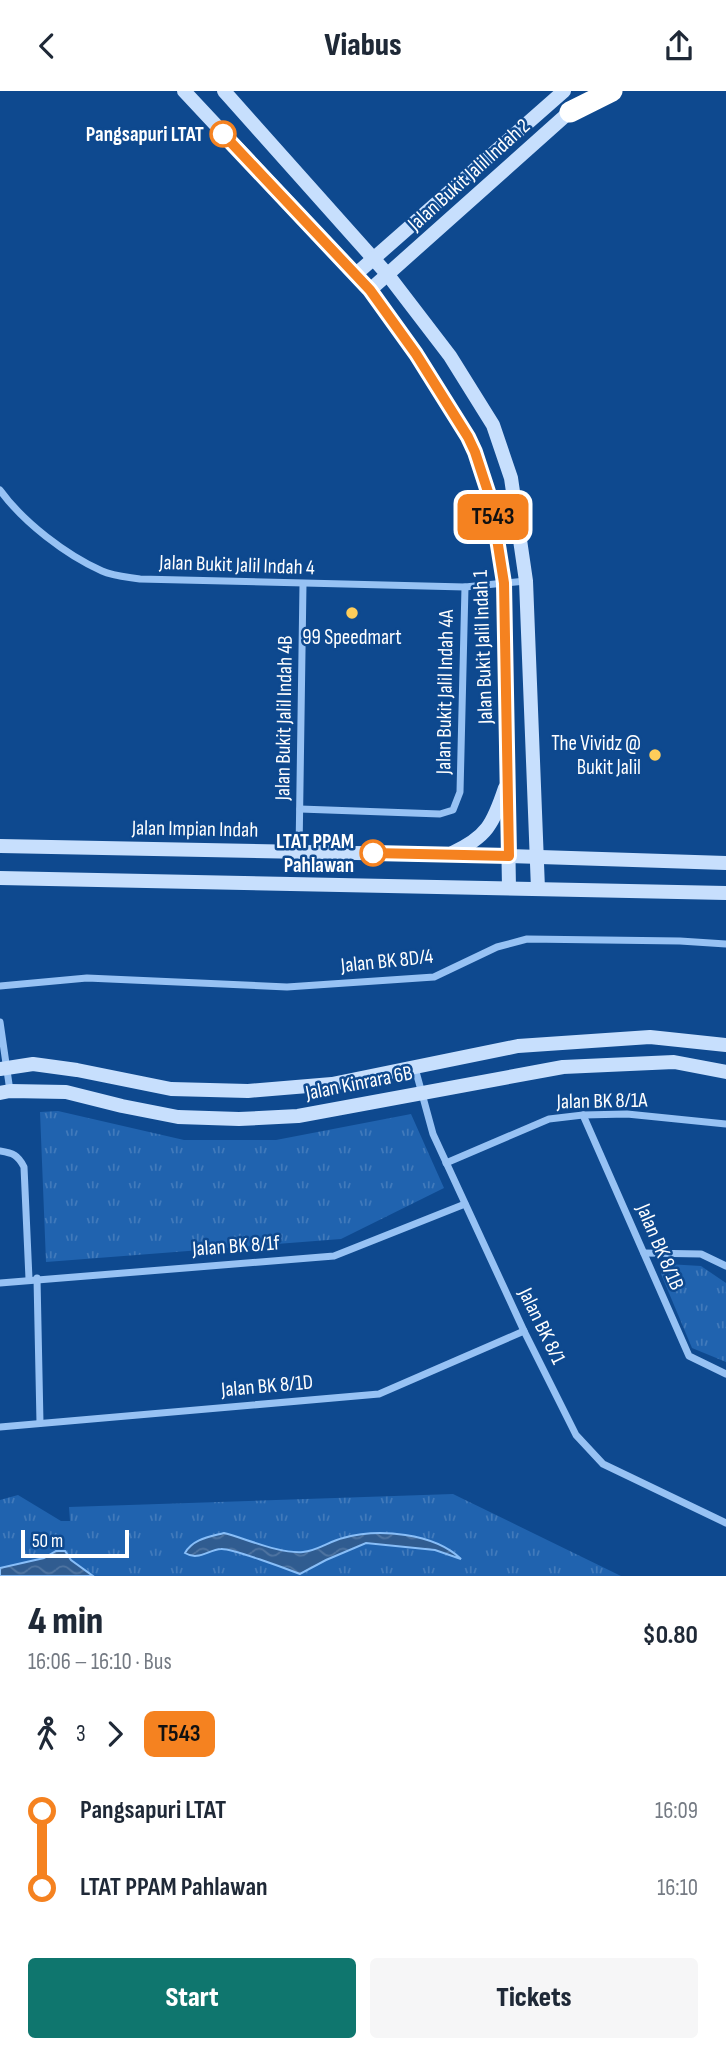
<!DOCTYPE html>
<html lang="en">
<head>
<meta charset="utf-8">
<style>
	body { margin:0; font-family:"Sofia Sans Condensed",sans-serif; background:#f6f6f7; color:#1f2937; height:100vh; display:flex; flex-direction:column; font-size:26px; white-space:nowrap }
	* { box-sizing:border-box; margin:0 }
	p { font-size:23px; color:#747a83 }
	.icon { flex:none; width:38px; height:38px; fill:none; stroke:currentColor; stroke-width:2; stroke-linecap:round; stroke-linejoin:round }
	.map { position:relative; height:1485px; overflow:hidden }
	.details { display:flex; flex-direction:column; background:#fff; flex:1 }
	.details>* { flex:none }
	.badge { padding:0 14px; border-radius:10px; font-size:24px; line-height:46px }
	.scale { position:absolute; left:21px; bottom:18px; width:108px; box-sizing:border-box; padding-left:7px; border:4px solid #fff; border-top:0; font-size:19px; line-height:24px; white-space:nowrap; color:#fff; -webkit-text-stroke:5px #0e498f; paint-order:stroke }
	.map>.badge { position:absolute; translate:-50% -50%; box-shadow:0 0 0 4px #fff }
	.legs { display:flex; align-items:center; gap:10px; height:77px; padding:0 28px; font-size:23px }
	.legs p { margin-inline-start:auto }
	.headline { display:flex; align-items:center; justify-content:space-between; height:119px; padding:0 28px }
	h1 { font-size:38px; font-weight:800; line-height:52px }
	.button { display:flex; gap:14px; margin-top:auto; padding:14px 28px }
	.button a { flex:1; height:80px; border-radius:7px; background:#0f766e; color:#fff; font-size:28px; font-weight:800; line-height:80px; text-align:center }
	.button a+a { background:#f6f6f7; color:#1f2937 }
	ul { padding:0 28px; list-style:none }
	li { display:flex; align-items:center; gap:24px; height:77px; font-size:26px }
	li i { display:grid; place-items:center; width:10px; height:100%; margin:0 9px; background:currentColor }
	li i::after { content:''; width:18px; height:18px; margin:-9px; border:5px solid; border-radius:50%; background:#fff }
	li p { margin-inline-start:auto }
	li:first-child i { background:linear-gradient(#0000 50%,currentColor 0) }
	li:last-child i { background:linear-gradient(currentColor 50%,#0000 0) }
	header { display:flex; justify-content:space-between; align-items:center; height:91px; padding:0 28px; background:#fff; font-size:32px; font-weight:800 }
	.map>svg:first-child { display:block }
	.grass { fill:url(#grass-tufts) }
	.water { fill:url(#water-waves); stroke:#88bef8; stroke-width:2 }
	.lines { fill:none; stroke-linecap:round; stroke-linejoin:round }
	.street { stroke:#97c2f4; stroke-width:7 }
	.secondary { stroke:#c7dffd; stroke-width:14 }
	.highway { stroke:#fff; stroke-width:21 }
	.line-1-casing { stroke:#fff; stroke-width:16 }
	.line-1 { stroke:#f58220; stroke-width:10 }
	.stop-1-dot { fill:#fff; stroke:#f58220; stroke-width:3.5 }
	.poi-dot { fill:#ffcd5a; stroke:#0e498f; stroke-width:2.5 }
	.labels { text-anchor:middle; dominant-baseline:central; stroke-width:5; stroke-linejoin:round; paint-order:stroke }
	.stop-label { font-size:21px; font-weight:bold; fill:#fff; stroke:#0e498f; text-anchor:end }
	.street-label { font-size:21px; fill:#fff; stroke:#0e498f }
	.poi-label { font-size:21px; fill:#fff; stroke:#0e498f }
</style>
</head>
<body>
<header><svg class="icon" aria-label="back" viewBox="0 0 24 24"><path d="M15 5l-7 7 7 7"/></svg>Viabus<svg class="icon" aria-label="share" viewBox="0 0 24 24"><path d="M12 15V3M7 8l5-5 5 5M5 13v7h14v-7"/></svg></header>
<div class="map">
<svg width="726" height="1485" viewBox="0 0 726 1485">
	<defs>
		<pattern id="grass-tufts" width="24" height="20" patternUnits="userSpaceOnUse" patternTransform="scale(1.75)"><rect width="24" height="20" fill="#2063af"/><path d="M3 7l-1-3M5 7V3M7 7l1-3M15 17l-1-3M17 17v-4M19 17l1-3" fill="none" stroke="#417abb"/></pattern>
		<pattern id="water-waves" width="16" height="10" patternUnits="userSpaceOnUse" patternTransform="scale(1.75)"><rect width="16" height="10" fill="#305c90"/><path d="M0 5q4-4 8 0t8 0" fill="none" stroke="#4f74a1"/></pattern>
	</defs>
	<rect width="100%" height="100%" fill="#0e498f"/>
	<g class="grass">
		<path d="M58,1020L184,1049H276L411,1023L444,1097L341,1148L46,1171L40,1021Z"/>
		<path d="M667,1173L701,1175L726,1192V1271L692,1257L661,1183Z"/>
		<path d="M453,1403L621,1485H0V1409L18,1404L61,1430H70L69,1416Z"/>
	</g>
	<g class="water">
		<path d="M224,1442C247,1448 280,1463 303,1461C317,1460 330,1450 343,1447C379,1437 434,1442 461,1468L435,1459L366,1452L326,1469L300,1483C287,1478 231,1457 221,1458C208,1459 198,1470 185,1462C193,1448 209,1446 224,1442Z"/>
		<path d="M56,1460H65L71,1469L93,1485H0V1477L44,1467Z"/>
	</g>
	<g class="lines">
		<g class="street">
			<path d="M0,399C23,431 66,464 102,480C113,485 128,486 140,488L465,496L526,490"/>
			<path d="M300,718L440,723L453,719L460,701L465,496"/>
			<path d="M299,761L303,493"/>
			<path d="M0,895L87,887L287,896L434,886L497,856L527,848L680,850L726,853"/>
			<path d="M0,931L10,1000"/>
			<path d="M415,977L433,1043L524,1240L576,1344L603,1373L726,1432"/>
			<path d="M583,1024L689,1265L726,1283"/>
			<path d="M0,1060C13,1062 18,1064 24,1076L29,1188"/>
			<path d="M446,1072L549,1028L583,1024L627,1023L726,1033"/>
			<path d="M644,1162L701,1163L726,1175"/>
			<path d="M37,1187L40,1332"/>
			<path d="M0,1192L334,1165L465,1113"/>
			<path d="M0,1336L379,1303L524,1240"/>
		</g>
		<g class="secondary">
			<path d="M184,0L370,199L416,263L468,346L475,361L491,410L504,493L509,797"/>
			<path d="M224,0L388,184L450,265L493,334L511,387L526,490L538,798"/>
			<path d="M356,183L564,0"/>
			<path d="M370,199L575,16"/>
			<path d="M0,755L509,765L726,772"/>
			<path d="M452,762C487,746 493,733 505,697"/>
			<path d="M0,787L726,802"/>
			<path d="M0,978L33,973L77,979L171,998L248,1000L332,993L518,955L650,946L726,954"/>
			<path d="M0,1002L10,1000L66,1001L122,1015L178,1026L239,1028L298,1025L563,976L674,971L726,981"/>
		</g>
		<path class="highway" d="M570,21L612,0"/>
	</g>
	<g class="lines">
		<g class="line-1-casing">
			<path id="line-1" d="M223,43L370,199L416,263L468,346L475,361L491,410L504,492L509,765L373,762"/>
		</g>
		<use href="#line-1" class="line-1"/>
	</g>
	<g class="stop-1-dot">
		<circle cx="223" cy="43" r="12"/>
		<circle cx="373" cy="762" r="12"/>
	</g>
	<g class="poi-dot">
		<circle cx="352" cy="522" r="7"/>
		<circle cx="655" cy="664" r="7"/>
	</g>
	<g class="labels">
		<g class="stop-label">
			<text x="204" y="43">Pangsapuri LTAT</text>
			<text x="354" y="750">LTAT PPAM<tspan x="354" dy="24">Pahlawan</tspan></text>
		</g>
		<g class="street-label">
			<text transform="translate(469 84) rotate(-42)">Jalan Bukit Jalil Indah 2</text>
			<text transform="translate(237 474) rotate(2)">Jalan Bukit Jalil Indah 4</text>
			<text transform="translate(483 556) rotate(-92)">Jalan Bukit Jalil Indah 1</text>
			<text transform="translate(445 601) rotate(-89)">Jalan Bukit Jalil Indah 4A</text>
			<text transform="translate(284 627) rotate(-89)">Jalan Bukit Jalil Indah 4B</text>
			<text transform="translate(195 738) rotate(1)">Jalan Impian Indah</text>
			<text transform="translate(387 870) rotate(-6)">Jalan BK 8D/4</text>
			<text transform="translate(359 992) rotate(-11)">Jalan Kinrara 6B</text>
			<text transform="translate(602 1010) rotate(-1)">Jalan BK 8/1A</text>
			<text transform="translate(236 1155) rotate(-4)">Jalan BK 8/1f</text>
			<text transform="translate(660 1156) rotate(67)">Jalan BK 8/1B</text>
			<text transform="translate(542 1235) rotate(64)">Jalan BK 8/1</text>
			<text transform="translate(267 1295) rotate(-5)">Jalan BK 8/1D</text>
		</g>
		<g class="poi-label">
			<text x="352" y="546">99 Speedmart</text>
			<text x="641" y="652" text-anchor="end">The Vividz @<tspan x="641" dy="24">Bukit Jalil</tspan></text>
		</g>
	</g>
</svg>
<div class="scale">50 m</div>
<b class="badge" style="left:493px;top:426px;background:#f58220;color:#111">T543</b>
</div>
<section class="details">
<div class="headline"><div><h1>4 min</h1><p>16:06 – 16:10 · Bus</p></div><b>$0.80</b></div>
<div class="legs"><svg class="icon" aria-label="walk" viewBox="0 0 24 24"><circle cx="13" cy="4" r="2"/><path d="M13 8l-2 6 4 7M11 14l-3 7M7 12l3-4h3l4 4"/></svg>3<svg class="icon" aria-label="forward" viewBox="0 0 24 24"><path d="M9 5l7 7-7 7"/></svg><b class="badge" style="background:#f58220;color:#111">T543</b></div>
<ul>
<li><i style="color:#f58220"></i><b>Pangsapuri LTAT</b><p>16:09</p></li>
<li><i style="color:#f58220"></i><b>LTAT PPAM Pahlawan</b><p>16:10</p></li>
</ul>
<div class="button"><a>Start</a><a>Tickets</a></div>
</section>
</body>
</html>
